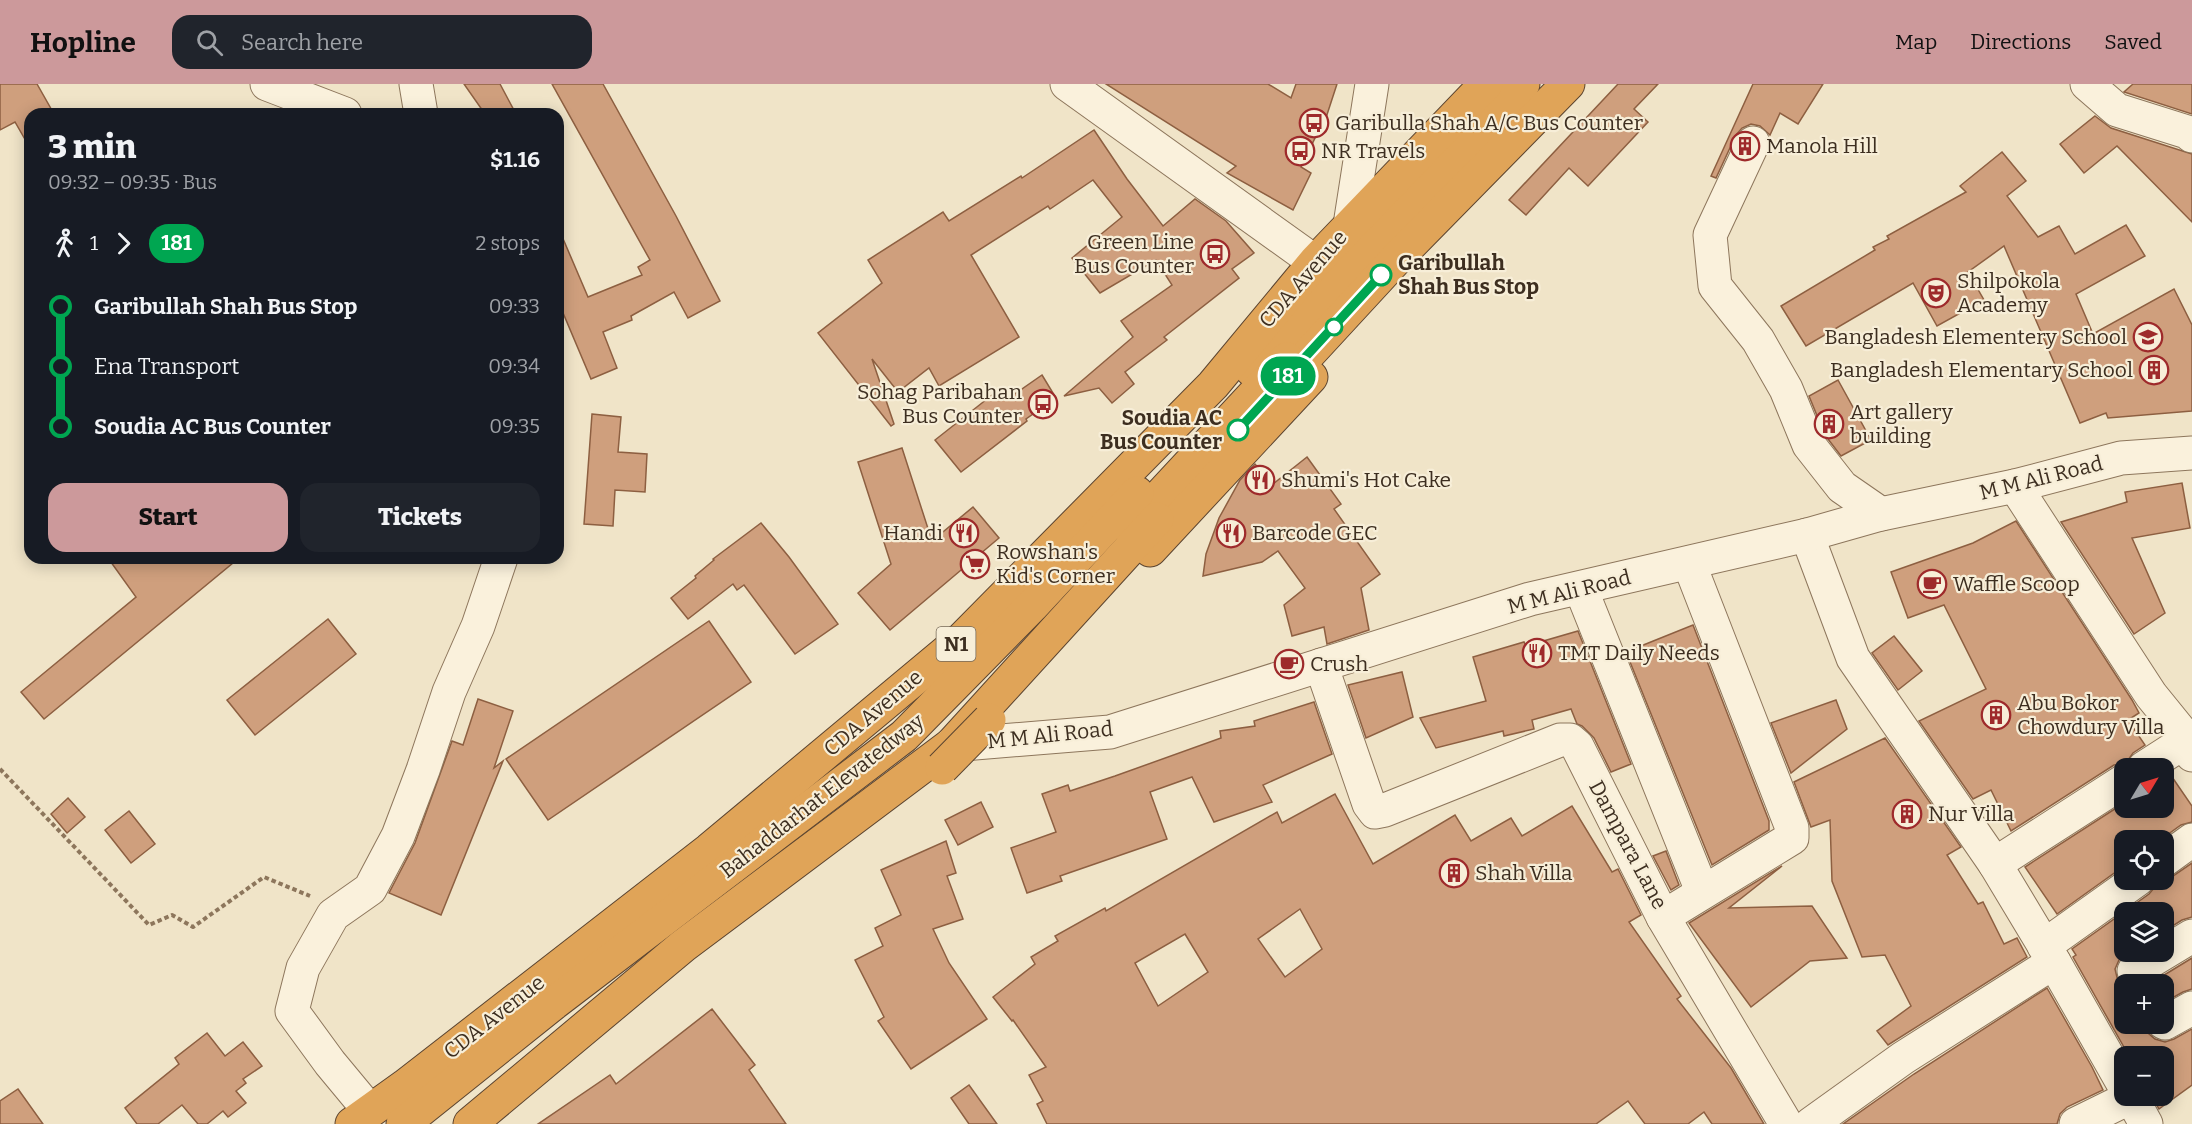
<!DOCTYPE html>
<html lang="en">
<head>
<meta charset="utf-8">
<style>
	body { margin:0; font-family:Bitter,serif; background:#20242c; color:#f1f3f6; height:100vh; display:flex; flex-direction:column; font-size:22px; white-space:nowrap }
	* { box-sizing:border-box; margin:0 }
	p { font-size:20px; color:#9ea1a6 }
	.icon { flex:none; width:33px; height:33px; fill:none; stroke:currentColor; stroke-width:2; stroke-linecap:round; stroke-linejoin:round }
	.map { position:relative; flex:1; overflow:hidden }
	.side { position:absolute; left:24px; top:24px; width:540px; height:456px; display:flex; flex-direction:column; background:#171b24; border-radius:18px; box-shadow:0 3px 15px #0003 }
	.side>* { flex:none }
	.badge { padding:0 12px; border-radius:20px; font-size:21px; line-height:39px }
	.needle { width:39px; rotate:52deg }
	.fabs { position:absolute; left:2114px; top:674px; display:grid; gap:12px }
	.fabs a { display:grid; place-items:center; width:60px; height:60px; border-radius:12px; background:#171b24; box-shadow:0 3px 15px #0003; font-size:30px }
	.map>.badge { position:absolute; translate:-50% -50%; box-shadow:0 0 0 3px #fff }
	.legs { display:flex; align-items:center; gap:9px; height:66px; padding:0 24px; font-size:20px }
	.legs p { margin-inline-start:auto }
	.summary { display:flex; align-items:center; justify-content:space-between; height:102px; padding:0 24px }
	h1 { font-size:33px; font-weight:800; line-height:45px }
	.primary-button { display:flex; gap:12px; margin-top:auto; padding:12px 24px }
	.primary-button a { flex:1; height:69px; border-radius:18px; background:#cc999b; color:#111; font-size:24px; font-weight:800; line-height:69px; text-align:center }
	.primary-button a+a { background:#20242c; color:#f1f3f6 }
	ul { padding:0 24px; list-style:none }
	li { display:flex; align-items:center; gap:21px; height:60px; font-size:22px }
	li i { display:grid; place-items:center; width:9px; height:100%; margin:0 8px; background:currentColor }
	li i::after { content:''; width:15px; height:15px; margin:-8px; border:4px solid; border-radius:50%; background:#171b24 }
	li p { margin-inline-start:auto }
	li:first-child i { background:linear-gradient(#0000 50%,currentColor 0) }
	li:last-child i { background:linear-gradient(currentColor 50%,#0000 0) }
	header { display:flex; align-items:center; gap:36px; box-sizing:border-box; height:84px; padding:0 30px; background:#cc999b; color:#111 }
	header strong { font-size:28px }
	nav { display:flex; gap:33px; margin-inline-start:auto; font-size:21px }
	.search { width:420px; height:54px; background:#20242c; display:flex; align-items:center; gap:15px; box-sizing:border-box; padding:0 21px; border-radius:18px; color:#9ea1a6; font-size:22px }
	.map>svg:first-child { display:block }
	.building { fill:#cf9f7d; stroke:#8d5f41; stroke-width:1.5; fill-rule:evenodd }
	.lines { fill:none; stroke-linecap:round; stroke-linejoin:round }
	.minor-casing { stroke:#8d765c; stroke-width:35 }
	.highway-casing { stroke:#5b4430; stroke-width:35 }
	.path { stroke:#8d765c; stroke-width:4; stroke-dasharray:4.5 3; stroke-linecap:butt }
	.minor { stroke:#faf1dc; stroke-width:33 }
	.highway { stroke:#e0a458; stroke-width:33 }
	.highway-bridge-casing { stroke:#5b4430; stroke-width:35; stroke-linecap:butt }
	.highway-bridge { stroke:#e0a458; stroke-width:33 }
	.line-1-casing { stroke:#fff; stroke-width:14 }
	.line-1 { stroke:#00a651; stroke-width:9 }
	.stop-1-dot { fill:#fff; stroke:#00a651; stroke-width:3 }
	.labels { text-anchor:middle; dominant-baseline:central; stroke-width:4.5; stroke-linejoin:round; paint-order:stroke }
	.shield { fill:#f7eed8; stroke:#756857; stroke-width:1.5 }
	.shield-label { font-size:20px; font-weight:bold; fill:#3d2e20 }
	.poi-label { font-size:21px; fill:#3d2e20; stroke:#f7eed8; text-anchor:start }
	.stop-label { font-size:21px; font-weight:bold; fill:#3d2e20; stroke:#f7eed8; text-anchor:start }
	.street-label { font-size:21px; fill:#3d2e20; stroke:#f7eed8 }
</style>
</head>
<body>
<header>
<strong>Hopline</strong>
<div class="search"><svg class="icon" aria-label="search" viewBox="0 0 24 24"><circle cx="10" cy="10" r="6"/><path d="M15 15l6 6"/></svg>Search here</div>
<nav><a>Map</a><a>Directions</a><a>Saved</a></nav>
</header>
<div class="map">
<svg width="2192" height="1040" viewBox="0 0 2192 1040">
	<rect width="100%" height="100%" fill="#f0e4c8"/>
	<g class="building">
		<path d="M0,0H37L54,30H30V64L15,38L0,46Z"/>
		<path d="M464,0H500L516,30H485Z"/>
		<path d="M552,0H603L676,132L720,217L688,234L674,208L631,232L632,236L603,248L617,284L591,295L558,217V143L588,213L642,191L638,183L650,176Z"/>
		<path d="M1106,0H1268L1291,14L1296,0H1337L1321,49L1318,48L1301,83L1311,89L1293,126L1227,89L1236,82Z"/>
		<path d="M1618,0H1658L1634,25L1648,38L1588,102L1569,84L1526,131L1509,116Z"/>
		<path d="M1753,0H1823L1798,40L1780,29L1770,51L1760,42L1751,40L1742,44L1736,51L1716,94L1711,92Z"/>
		<path d="M2133,0H2192V30L2124,8Z"/>
		<path d="M2095,32L2111,44L2192,70V138L2117,62L2084,89L2060,60Z"/>
		<path d="M1094,46L1127,95L1163,142L1195,115L1226,137L1254,169L1232,185L1239,194L1164,253L1167,256L1125,288L1134,300L1112,319L1099,304L1064,312L1133,253L1121,237L1172,201L1156,176L1100,209L1072,174L1122,133L1093,96L1050,125L1048,122L971,171L1019,253L939,302L929,284L898,308L872,275L894,340L891,342L818,249L882,199L868,176L943,128L949,137L1021,92L1022,94Z"/>
		<path d="M2002,68L2026,97L2007,112L2038,153L2059,142L2075,170L2126,141L2145,172L2076,210L2093,250L2174,205L2192,241V327L2108,334L2106,329L2080,339L2004,162L1968,188L1984,216L1937,242L1913,199L1806,262L1781,222L1875,166L1873,163L1889,155L1887,152L1966,108L1960,102Z"/>
		<path d="M1042,291L1056,314L1026,335L1027,337L961,388L935,356L1001,304L1009,314Z"/>
		<path d="M1838,296L1871,356L1841,372L1825,351L1809,312Z"/>
		<path d="M592,330L621,333L618,368L647,370L645,408L615,406L613,442L584,440Z"/>
		<path d="M902,364L932,457L973,423L999,454L890,546L858,509L891,480L858,378Z"/>
		<path d="M1307,373L1341,420L1334,425L1380,490L1361,504L1369,546L1327,560L1324,543L1292,552L1284,521L1305,504L1278,467L1262,478L1203,492L1206,470L1219,434L1240,396L1255,380L1273,400Z"/>
		<path d="M2182,399L2190,444L2132,454L2165,529L2134,550L2061,438L2127,418L2125,408Z"/>
		<path d="M2016,437L2132,616L2139,629L2128,636L2145,661L2133,669L2126,679L2114,681L2011,747L1991,706L1973,715L1919,637L1986,605L1944,521L1908,534L1891,488L1973,459Z"/>
		<path d="M761,439L789,473L838,540L795,570L744,501L737,506L733,500L688,535L671,514L696,494L695,492L714,476L713,475Z"/>
		<path d="M108,474H239L44,635L21,608L136,513Z"/>
		<path d="M328,535L356,570L255,651L227,616Z"/>
		<path d="M709,537L751,598L548,736L506,675Z"/>
		<path d="M1693,541L1769,737V746L1712,781L1626,568Z"/>
		<path d="M1578,547L1631,680L1611,688L1594,654L1582,642L1577,640L1571,625L1532,636L1534,645L1504,652L1503,647L1436,664L1420,634L1486,617L1473,573L1524,558L1526,562Z"/>
		<path d="M1894,552L1922,587L1898,606L1872,569Z"/>
		<path d="M1402,588L1413,633L1366,654L1348,601Z"/>
		<path d="M478,615L513,627L494,684L503,677L441,831L389,809L415,759L452,657L463,661Z"/>
		<path d="M1836,616L1847,645L1791,689L1771,639Z"/>
		<path d="M1314,618L1332,670L1263,701L1272,718L1214,738L1192,693L1150,708L1167,755L1060,792L1062,797L1027,809L1011,764L1056,748L1042,710L1068,701L1070,707L1115,692L1221,654L1220,647L1255,642L1254,637Z"/>
		<path d="M1885,654L1961,763L1947,771L1978,820L1983,818L2004,860L2017,854L2027,873L1888,961L1877,947L1911,922L1885,871L1862,873L1832,797L1830,736L1811,743L1794,698Z"/>
		<path d="M2170,690L2192,722V738L2181,741L2160,756H2124V782L2057,830L2025,783L2124,719V723H2163V694Z"/>
		<path d="M1335,710L1373,780L1455,731L1471,757L1511,734L1522,752L1572,722L1612,788L1618,785L1641,831L1629,838L1681,912L1677,915L1731,984L1764,1040H1712L1704,1028L1688,1040H1645L1628,1017L1596,1040H1047L1037,1020L1043,1017L1029,991L1046,983L1013,936L1012,937L993,913L1035,880L1031,873L1058,857L1055,852L1105,824L1106,827L1277,728L1282,739ZM1300,825L1322,865L1285,893L1258,855ZM1185,850L1208,888L1158,922L1135,879Z"/>
		<path d="M68,714L85,733L67,749L51,730Z"/>
		<path d="M981,718L993,743L958,761L945,736Z"/>
		<path d="M129,727L155,760L131,779L105,746Z"/>
		<path d="M946,757L956,789L947,792L963,835L933,845L949,879L987,935L911,985L878,937L884,933L855,876L883,862L875,844L901,831L881,786Z"/>
		<path d="M1666,767L1679,801L1671,806L1653,772Z"/>
		<path d="M2192,779V833L2182,836L2163,848V828H2124L2149,810L2155,803L2156,795L2166,796L2173,792Z"/>
		<path d="M1782,782L1729,824L1812,822L1847,874L1810,877L1751,923L1689,839Z"/>
		<path d="M2124,828V867H2131L2119,876L2115,885L2120,906L2124,912V939H2144L2148,949L2155,955L2165,958L2174,955L2192,945V1001L2159,1025L2151,1011H2163V972H2129L2073,873L2076,871L2072,865Z"/>
		<path d="M2192,874V905L2183,908L2163,919V900H2156V896Z"/>
		<path d="M2047,904L2092,983L2103,1006L2067,1023L2060,1030L2057,1040H1843L1914,990Z"/>
		<path d="M712,925L755,981L749,986L786,1040H538L610,991L616,1000Z"/>
		<path d="M207,949L225,972L243,958L262,982L243,995L246,999L236,1007L246,1019L228,1033L223,1027L207,1040H198L182,1021L158,1040H137L125,1024L179,980L175,974Z"/>
		<path d="M969,1001L997,1040H969L951,1014Z"/>
		<path d="M18,1005L43,1040H0V1017Z"/>
	</g>
	<g class="lines">
		<g class="minor-casing">
			<g id="minor">
				<path d="M267,0L345,30"/>
				<path d="M416,0L421,30"/>
				<path d="M1067,0L1315,178"/>
				<path d="M2087,0L2117,26L2187,48L2192,52"/>
				<path d="M1753,59L1710,151L1715,202L1758,256L1786,305L1809,361L1842,403L1881,430"/>
				<path d="M1350,141L1372,0"/>
				<path d="M2015,402L2151,611L2181,648L2192,671"/>
				<path d="M1807,451L1853,574L1995,780L2054,878L2124,1001"/>
				<path d="M1581,505L1702,807"/>
				<path d="M1321,581L1369,720L1375,728L1385,726L1560,656H1570L1577,662L1663,833L1792,754V744L1689,479"/>
				<path d="M951,661L1110,648L1530,515L1807,451L1881,430L2015,402L2121,374L2192,369"/>
				<path d="M2144,684L2186,657"/>
				<path d="M2163,777L2192,756"/>
				<path d="M1995,780L2124,697"/>
				<path d="M1663,833L1786,1040"/>
				<path d="M2044,862L2138,795"/>
				<path d="M2138,900L2134,887L2192,852"/>
				<path d="M2163,938L2165,939L2192,924"/>
				<path d="M2130,1011L2146,1040"/>
				<path d="M369,1026L330,979L292,927L303,884L333,831L370,805L398,752L423,686L449,608L478,542L501,474"/>
				<path d="M1811,1040L1903,974L2054,878"/>
				<path d="M2076,1040L2131,1013"/>
			</g>
		</g>
		<g class="highway-casing">
			<g id="highway">
				<path d="M1252,286L1523,0"/>
				<path d="M1279,302L1398,173L1568,0"/>
				<path d="M1130,444L1287,275"/>
				<path d="M1150,466L1311,293"/>
				<path d="M352,1040L405,1002L709,766L962,555L1213,301L1315,178L1486,0"/>
				<path d="M403,1040L554,919L904,652L1032,522L1137,409"/>
				<path d="M470,1040L683,862L951,661L1157,435"/>
			</g>
		</g>
		<path class="path" d="M0,685L149,841L172,831L193,843L264,793L310,812"/>
		<use href="#minor" class="minor"/>
		<use href="#highway" class="highway"/>
		<g class="highway-bridge-casing">
			<path id="highway-bridge" d="M942,684L989,636"/>
		</g>
		<use href="#highway-bridge" class="highway-bridge"/>
	</g>
	<g class="lines">
		<g class="line-1-casing">
			<path id="line-1" d="M1238,346L1381,191"/>
		</g>
		<use href="#line-1" class="line-1"/>
	</g>
	<defs>
		<g id="bus-ring" transform="scale(1.5)"><circle r="9.5" fill="#f7eed8" stroke="#9e2a2b" stroke-width="1.5"/><path d="M-5-6H5V4H4V6H2V4H-2V6H-4V4H-5ZM-3.5-4V0h7V-4ZM-3.5 1.2v1.5H-2V1.2ZM2 1.2v1.5H3.5V1.2Z" fill="#9e2a2b"/></g>
		<g id="building-ring" transform="scale(1.5)"><circle r="9.5" fill="#f7eed8" stroke="#9e2a2b" stroke-width="1.5"/><path d="M-4-6H4V6H1V3H-1V6H-4ZM-2.5-4.3h1.7v1.8h-1.7ZM.8-4.3h1.7v1.8H.8ZM-2.5-1h1.7V.8h-1.7ZM.8-1h1.7V.8H.8Z" fill="#9e2a2b"/></g>
		<g id="theatre-ring" transform="scale(1.5)"><circle r="9.5" fill="#f7eed8" stroke="#9e2a2b" stroke-width="1.5"/><path d="M-5-5.5Q0-4 5-5.5V0Q5 5 0 6Q-5 5-5 0ZM-3.3-2.5H-1v1.5H-3.3ZM1-2.5H3.3v1.5H1ZM-2.8 1Q0 5.5 2.8 1Z" fill="#9e2a2b"/></g>
		<g id="school-ring" transform="scale(1.5)"><circle r="9.5" fill="#f7eed8" stroke="#9e2a2b" stroke-width="1.5"/><path d="M0-5L7-2L0 1L-7-2ZM-4 1L0 2.5L4 1V4Q0 6-4 4Z" fill="#9e2a2b"/></g>
		<g id="restaurant-ring" transform="scale(1.5)"><circle r="9.5" fill="#f7eed8" stroke="#9e2a2b" stroke-width="1.5"/><path d="M-5-6h1v4h1v-4h1v4h1v-4h1v5L-1.5 .5V6h-2V.5L-5-1ZM5-6V6H3V1.5H1.5Q1.5-4 5-6Z" fill="#9e2a2b"/></g>
		<g id="supermarket-ring" transform="scale(1.5)"><circle r="9.5" fill="#f7eed8" stroke="#9e2a2b" stroke-width="1.5"/><path d="M-6-5.5h2.5l.6 2H6L4.5 2H-2.5L-4.4-4H-6ZM-1.5 3.2a1.3 1.3 0 1 0 .1 0ZM3 3.2a1.3 1.3 0 1 0 .1 0Z" fill="#9e2a2b"/></g>
		<g id="cafe-ring" transform="scale(1.5)"><circle r="9.5" fill="#f7eed8" stroke="#9e2a2b" stroke-width="1.5"/><path d="M-5.5-4.5H6V0H3Q3 3.5 0 3.5H-2.5Q-5.5 3.5-5.5 0ZM3-3.2v2h1.7v-2ZM-6 4.5H4V6H-6Z" fill="#9e2a2b"/></g>
	</defs>
	<g fill-rule="evenodd">
		<use href="#bus-ring" x="1314" y="39"/>
		<use href="#building-ring" x="1745" y="62"/>
		<use href="#bus-ring" x="1300" y="67"/>
		<use href="#bus-ring" x="1215" y="170"/>
		<use href="#theatre-ring" x="1936" y="209"/>
		<use href="#school-ring" x="2148" y="253"/>
		<use href="#building-ring" x="2154" y="286"/>
		<use href="#bus-ring" x="1043" y="320"/>
		<use href="#building-ring" x="1829" y="340"/>
		<use href="#restaurant-ring" x="1260" y="396"/>
		<use href="#restaurant-ring" x="964" y="449"/>
		<use href="#restaurant-ring" x="1231" y="449"/>
		<use href="#supermarket-ring" x="975" y="480"/>
		<use href="#cafe-ring" x="1932" y="500"/>
		<use href="#restaurant-ring" x="1537" y="569"/>
		<use href="#cafe-ring" x="1289" y="580"/>
		<use href="#building-ring" x="1996" y="631"/>
		<use href="#building-ring" x="1907" y="730"/>
		<use href="#building-ring" x="1454" y="789"/>
	</g>
	<g class="stop-1-dot">
		<circle cx="1381" cy="191" r="10"/>
		<circle cx="1334" cy="243" r="8"/>
		<circle cx="1238" cy="346" r="10"/>
	</g>
	<g class="labels">
		<rect class="shield" x="936.5" y="543" width="39" height="34" rx="4.5"/>
		<g class="shield-label">
			<text x="956" y="560">N1</text>
		</g>
		<g class="poi-label">
			<text x="1335" y="39">Garibulla Shah A/C Bus Counter</text>
			<text x="1766" y="62">Manola Hill</text>
			<text x="1321" y="67">NR Travels</text>
			<text x="1194" y="158" text-anchor="end">Green Line<tspan x="1194" dy="24">Bus Counter</tspan></text>
			<text x="1957" y="197">Shilpokola<tspan x="1957" dy="24">Academy</tspan></text>
			<text x="2127" y="253" text-anchor="end">Bangladesh Elementery School</text>
			<text x="2133" y="286" text-anchor="end">Bangladesh Elementary School</text>
			<text x="1022" y="308" text-anchor="end">Sohag Paribahan<tspan x="1022" dy="24">Bus Counter</tspan></text>
			<text x="1850" y="328">Art gallery<tspan x="1850" dy="24">building</tspan></text>
			<text x="1281" y="396">Shumi's Hot Cake</text>
			<text x="943" y="449" text-anchor="end">Handi</text>
			<text x="1252" y="449">Barcode GEC</text>
			<text x="996" y="468">Rowshan's<tspan x="996" dy="24">Kid's Corner</tspan></text>
			<text x="1953" y="500">Waffle Scoop</text>
			<text x="1558" y="569">TMT Daily Needs</text>
			<text x="1310" y="580">Crush</text>
			<text x="2017" y="619">Abu Bokor<tspan x="2017" dy="24">Chowdury Villa</tspan></text>
			<text x="1928" y="730">Nur Villa</text>
			<text x="1475" y="789">Shah Villa</text>
		</g>
		<g class="stop-label">
			<text x="1398" y="179">Garibullah<tspan x="1398" dy="24">Shah Bus Stop</tspan></text>
			<text x="1222" y="334" text-anchor="end">Soudia AC<tspan x="1222" dy="24">Bus Counter</tspan></text>
		</g>
		<g class="street-label">
			<text transform="translate(1303 195) rotate(-49)">CDA Avenue</text>
			<text transform="translate(2041 394) rotate(-14)">M M Ali Road</text>
			<text transform="translate(1569 508) rotate(-14)">M M Ali Road</text>
			<text transform="translate(873 629) rotate(-40)">CDA Avenue</text>
			<text transform="translate(1050 651) rotate(-6)">M M Ali Road</text>
			<text transform="translate(822 712) rotate(-38)">Bahaddarhat Elevatedway</text>
			<text transform="translate(1628 761) rotate(62)">Dampara Lane</text>
			<text transform="translate(494 933) rotate(-38)">CDA Avenue</text>
		</g>
	</g>
</svg>
<div class="fabs">
<a><svg class="needle" viewBox="-14 -14 28 28"><path d="M0-13l5 13h-10z" fill="#e53935"/><path d="M0 13l5-13h-10z" fill="#9ea1a6"/></svg></a>
<a><svg class="icon" aria-label="locate" viewBox="0 0 24 24"><circle cx="12" cy="12" r="6"/><path d="M12 2v4M12 18v4M2 12h4M18 12h4"/></svg></a>
<a><svg class="icon" aria-label="layers" viewBox="0 0 24 24"><path d="M12 4l9 5-9 5-9-5zM3 14l9 5 9-5"/></svg></a>
<a>+</a>
<a>−</a>
</div>
<b class="badge" style="left:1288px;top:292px;background:#00a651;color:#fff">181</b>
<section class="side">
<div class="summary"><div><h1>3 min</h1><p>09:32 – 09:35 · Bus</p></div><b>$1.16</b></div>
<div class="legs"><svg class="icon" aria-label="walk" viewBox="0 0 24 24"><circle cx="13" cy="4" r="2"/><path d="M13 8l-2 6 4 7M11 14l-3 7M7 12l3-4h3l4 4"/></svg>1<svg class="icon" aria-label="forward" viewBox="0 0 24 24"><path d="M9 5l7 7-7 7"/></svg><b class="badge" style="background:#00a651;color:#fff">181</b><p>2 stops</p></div>
<ul>
<li><i style="color:#00a651"></i><b>Garibullah Shah Bus Stop</b><p>09:33</p></li>
<li><i style="color:#00a651"></i><span>Ena Transport</span><p>09:34</p></li>
<li><i style="color:#00a651"></i><b>Soudia AC Bus Counter</b><p>09:35</p></li>
</ul>
<div class="primary-button"><a>Start</a><a>Tickets</a></div>
</section>
</div>
</body>
</html>
